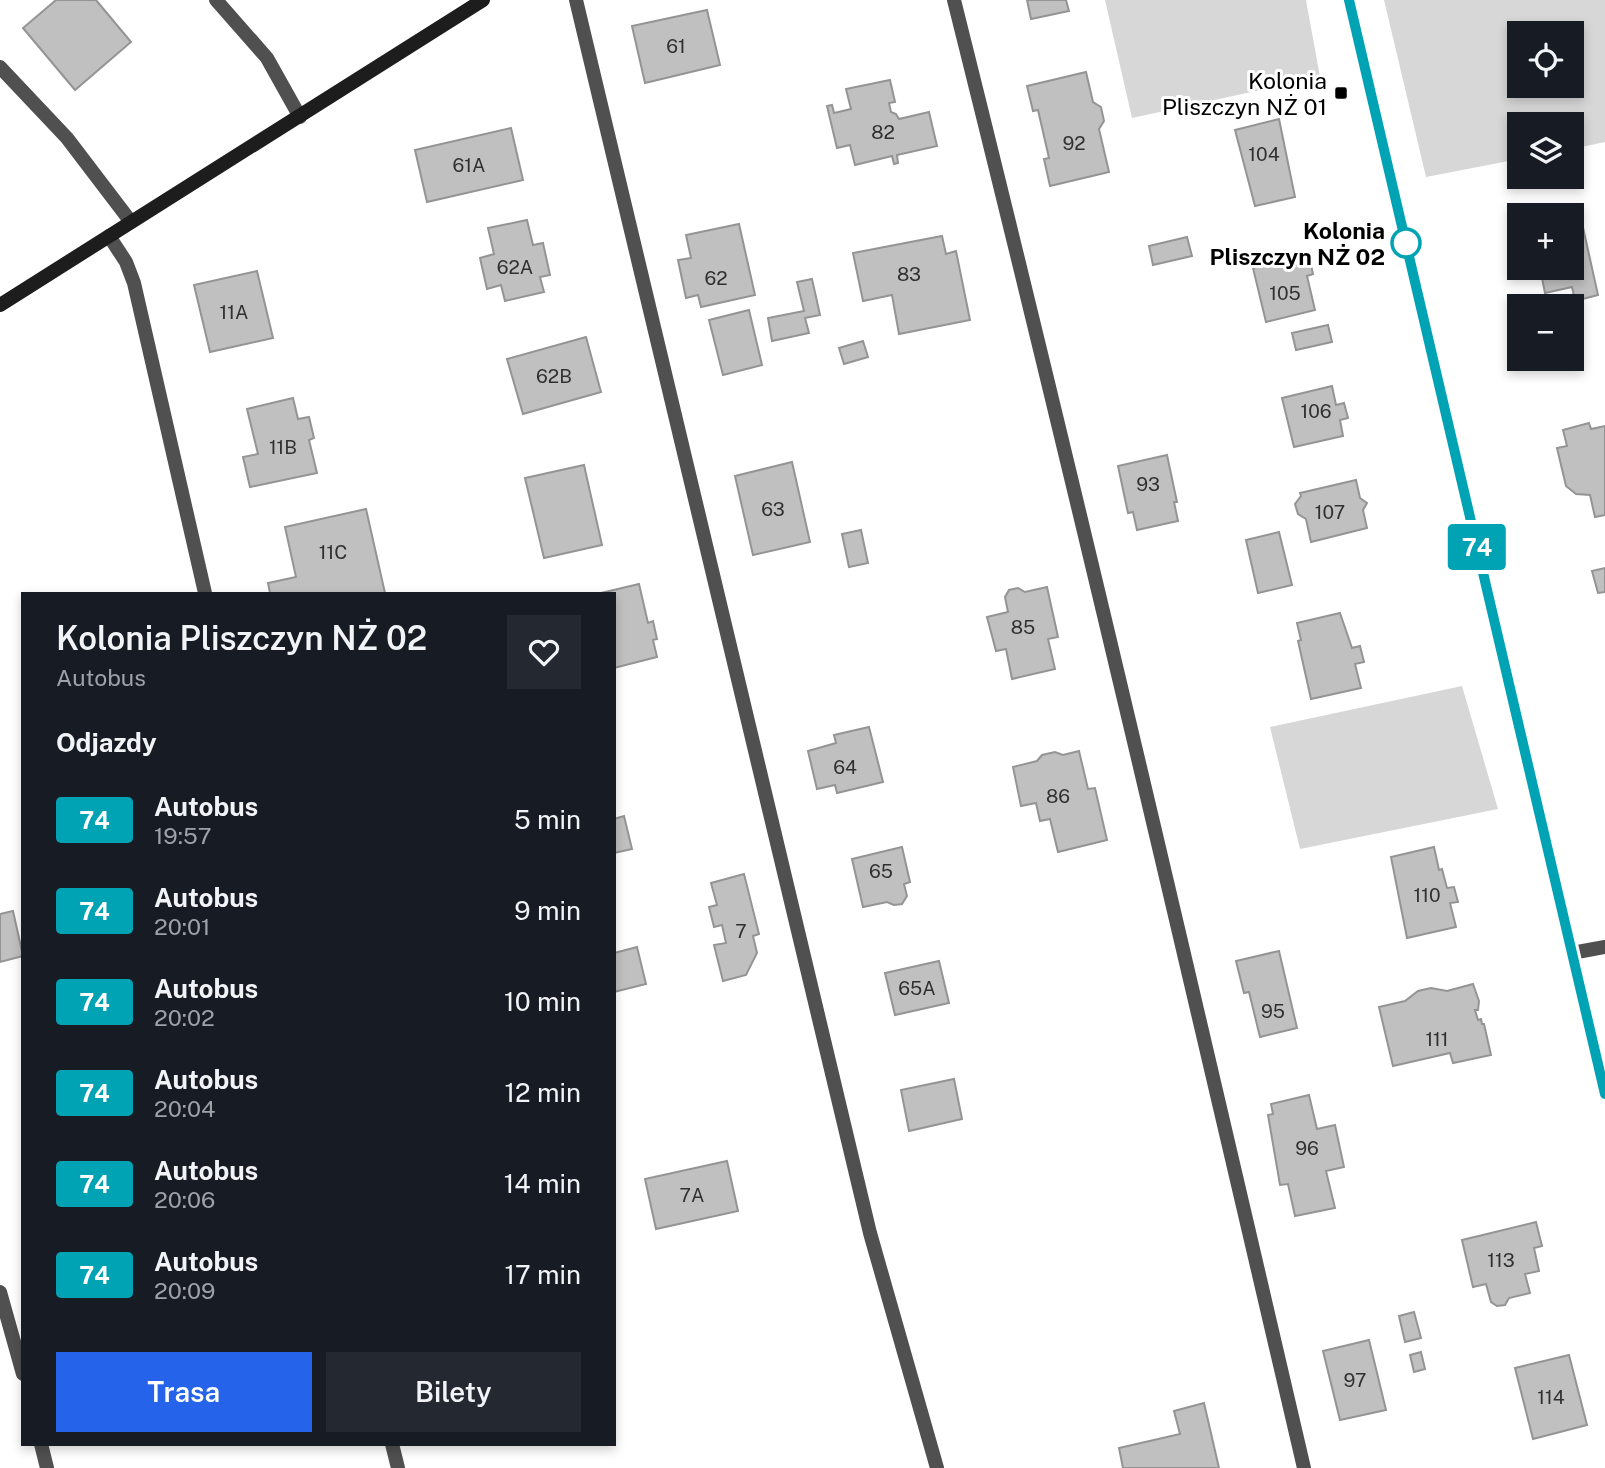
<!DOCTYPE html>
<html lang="pl">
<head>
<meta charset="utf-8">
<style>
	body { margin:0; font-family:"Public Sans",sans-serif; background:#242831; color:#f1f3f6; height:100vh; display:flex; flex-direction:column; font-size:26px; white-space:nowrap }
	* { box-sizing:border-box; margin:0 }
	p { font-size:23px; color:#9ea1a6 }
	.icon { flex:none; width:38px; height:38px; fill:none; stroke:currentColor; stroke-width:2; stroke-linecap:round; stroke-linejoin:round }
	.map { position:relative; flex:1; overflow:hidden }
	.drawer { position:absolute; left:21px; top:592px; width:595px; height:854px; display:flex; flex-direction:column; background:#171b24; border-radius:0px; box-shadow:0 4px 10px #0003 }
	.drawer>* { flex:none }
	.badge { padding:0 14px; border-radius:5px; font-size:24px; line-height:46px }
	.fabs { position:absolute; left:1507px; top:21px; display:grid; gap:14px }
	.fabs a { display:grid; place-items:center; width:77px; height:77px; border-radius:0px; background:#171b24; box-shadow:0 4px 10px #0003; font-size:35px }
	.map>.badge { position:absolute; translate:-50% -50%; box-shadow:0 0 0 4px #fff }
	h2 { padding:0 35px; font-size:26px; line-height:63px }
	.round { display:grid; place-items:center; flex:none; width:74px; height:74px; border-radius:0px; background:#242831 }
	.head { display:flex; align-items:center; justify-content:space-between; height:119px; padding:0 35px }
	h1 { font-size:33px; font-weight:600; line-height:52px }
	.primary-button { display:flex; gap:14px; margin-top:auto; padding:14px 35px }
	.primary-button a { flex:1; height:80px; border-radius:0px; background:#2563eb; color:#fff; font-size:28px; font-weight:600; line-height:80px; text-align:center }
	.primary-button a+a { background:#242831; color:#f1f3f6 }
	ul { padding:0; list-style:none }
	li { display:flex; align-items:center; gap:21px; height:91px; padding:0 35px }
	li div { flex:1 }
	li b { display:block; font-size:26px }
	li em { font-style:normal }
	li .badge { min-width:77px; font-weight:700; text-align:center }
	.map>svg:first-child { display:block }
	.green { fill:#d7d7d7; fill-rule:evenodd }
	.building { fill:#c0c0c0; stroke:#949494; stroke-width:2 }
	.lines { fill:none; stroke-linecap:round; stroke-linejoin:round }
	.lane { stroke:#505050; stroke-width:14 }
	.street { stroke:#505050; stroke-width:14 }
	.secondary { stroke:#1d1d1d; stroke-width:14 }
	.line-casing { stroke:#fff; stroke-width:16 }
	.line { stroke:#00a3b4; stroke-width:10 }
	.poi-dot { fill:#000; stroke:#fff; stroke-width:2.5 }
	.stop-dot { fill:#fff; stroke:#00a3b4; stroke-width:3.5 }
	.labels { text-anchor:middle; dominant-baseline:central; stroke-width:6; stroke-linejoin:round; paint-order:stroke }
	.number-label { font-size:19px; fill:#303030 }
	.poi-label { font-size:23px; fill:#000; stroke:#fff; text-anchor:end }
	.stop-label { font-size:23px; font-weight:bold; fill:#000; stroke:#fff; text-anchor:end }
</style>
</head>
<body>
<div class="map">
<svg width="1605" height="1468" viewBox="0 0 1605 1468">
	<rect width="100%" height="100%" fill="#fff"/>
	<g class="green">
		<path d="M1105,0H1306L1320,77L1132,118Z"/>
		<path d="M1384,0H1605V142L1572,149V124H1519V159L1426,177ZM1519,33H1572V86H1519Z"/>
		<path d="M1462,686L1498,809L1300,849L1270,727Z"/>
	</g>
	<g class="building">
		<path d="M56,0H96L131,42L75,90L23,28Z"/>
		<path d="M1027,0H1066L1069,11L1031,19Z"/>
		<path d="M707,10L720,65L645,83L632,26Z"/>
		<path d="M1086,72L1093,102L1101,107L1104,121L1099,129L1109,172L1050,186L1044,159L1049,158L1038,110L1033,111L1027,86Z"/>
		<path d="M890,80L895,102L889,103L891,112L896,114L899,119L929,112L937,146L897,155L898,163L894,164L892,156L855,165L850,145L837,148L827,106L832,105L834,113L851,109L846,89Z"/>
		<path d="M1279,119L1295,197L1255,206L1235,130Z"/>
		<path d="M511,128L523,180L427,202L415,150Z"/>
		<path d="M1580,214L1598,295L1575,301L1572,287L1545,293L1540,268H1572V216Z"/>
		<path d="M527,220L533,245L543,243L550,275L540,277L544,292L505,301L501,285L487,289L480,258L494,254L488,228Z"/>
		<path d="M739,224L755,295L701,307L698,295L686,298L678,260L691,258L686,235Z"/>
		<path d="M942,236L946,254L956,251L970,320L899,334L892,295L863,301L853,253Z"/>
		<path d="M1187,237L1192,256L1153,265L1149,246Z"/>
		<path d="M1309,255L1313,274L1307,276L1315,310L1266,322L1253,268Z"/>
		<path d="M257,271L273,338L210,352L194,285Z"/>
		<path d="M812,279L820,315L805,318L809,333L772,341L768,318L804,311L797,282Z"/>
		<path d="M749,310L762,365L723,375L709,320Z"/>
		<path d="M1328,325L1332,342L1296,350L1292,333Z"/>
		<path d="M586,337L601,392L523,414L507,359Z"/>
		<path d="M863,341L868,357L844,364L839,348Z"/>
		<path d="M1332,386L1336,405L1344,403L1348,418L1340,420L1343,436L1294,447L1282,398Z"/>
		<path d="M293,398L298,419L309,417L314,438L309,440L317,473L250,487L243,457L258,454L247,409Z"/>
		<path d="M1589,423L1591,429L1605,426V515L1595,517L1590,495L1576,494L1566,486L1557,448L1567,446L1563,430Z"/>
		<path d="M1167,455L1177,502H1174L1178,521L1137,530L1133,512L1128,513L1118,466Z"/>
		<path d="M792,462L810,542L753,555L735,476Z"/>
		<path d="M584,465L602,545L544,558L525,478Z"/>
		<path d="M1356,480L1360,498L1367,503L1363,510L1367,528L1311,542L1306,519L1298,514L1295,504L1301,496L1300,493Z"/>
		<path d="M366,509L385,593H270L268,583L296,577L285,527Z"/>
		<path d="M861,530L868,563L849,567L842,534Z"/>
		<path d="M1279,532L1292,585L1258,593L1246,540Z"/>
		<path d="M1605,568V592L1598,593L1592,571Z"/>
		<path d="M639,584L648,623L653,621L657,639L653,640L657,657L614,668V593H601Z"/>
		<path d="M1047,587L1058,637L1048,639L1055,669L1012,679L1006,649L996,651L987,617L1008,612L1005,597L1009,590L1018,588L1025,592Z"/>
		<path d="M1340,613L1352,648L1360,646L1364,662L1355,664L1361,688L1311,699L1298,641L1301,640L1297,623Z"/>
		<path d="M869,727L883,782L837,793L835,785L817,789L808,751L836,743L834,735Z"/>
		<path d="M1079,751L1088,789L1095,788L1107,840L1058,852L1050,819L1040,821L1036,803L1021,806L1013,767L1037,761L1042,755L1055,752L1063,755Z"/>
		<path d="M624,816L632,849L614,853V819Z"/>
		<path d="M902,847L910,882L904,884L907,896L902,904L894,905L887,902L863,907L852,859Z"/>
		<path d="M1434,847L1439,870L1442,869L1447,888L1454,887L1458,902L1450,903L1456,927L1407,938L1391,857Z"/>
		<path d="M744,874L759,934L753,936L757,953L746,975L723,981L714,945L726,943L722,925L714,927L709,907L717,905L711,883Z"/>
		<path d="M13,911L23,956L0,962V914Z"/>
		<path d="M637,947L646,984L614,992V953Z"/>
		<path d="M1279,951L1297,1028L1260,1037L1249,992L1244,993L1236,961Z"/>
		<path d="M939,961L949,1003L895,1015L885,973Z"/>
		<path d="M1473,984L1479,1001L1478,1010H1475L1478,1020L1481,1019L1482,1024H1484L1491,1055L1453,1063L1450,1053L1393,1066L1379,1007L1405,1001L1418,991L1431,988L1447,991Z"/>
		<path d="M954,1079L962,1119L909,1131L901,1090Z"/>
		<path d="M1309,1095L1317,1129L1335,1125L1344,1167L1326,1171L1335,1208L1295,1216L1288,1184L1280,1185L1268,1115L1273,1114L1271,1104Z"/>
		<path d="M727,1161L738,1211L656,1229L645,1179Z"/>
		<path d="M1536,1222L1542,1246L1534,1248L1539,1271L1525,1274L1530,1293L1509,1298L1505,1305L1497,1306L1491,1302L1486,1284L1473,1287L1462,1240Z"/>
		<path d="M1414,1312L1421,1338L1405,1342L1399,1316Z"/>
		<path d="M1369,1340L1386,1410L1340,1420L1323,1351Z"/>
		<path d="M1421,1352L1425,1369L1414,1372L1410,1355Z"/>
		<path d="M1569,1355L1587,1425L1533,1439L1515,1368Z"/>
		<path d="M1204,1403L1219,1468H1123L1119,1448L1180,1434L1174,1411Z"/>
	</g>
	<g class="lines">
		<g class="lane">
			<path d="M216,0L267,58L300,117"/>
			<path d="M0,67L67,138L131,222"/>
			<path d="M109,236L126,262L134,283L205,593"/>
			<path d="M1572,953L1605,947"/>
			<path d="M0,1292L23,1374"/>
			<path d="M41,1444L47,1468"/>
			<path d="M392,1444L398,1468"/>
		</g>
		<g class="street">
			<path d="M576,0L870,1233L937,1468"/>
			<path d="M954,0C1076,488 1190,978 1304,1468"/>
		</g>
		<g class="secondary">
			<path d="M1349,0L1605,1093"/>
			<path d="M0,305L483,0"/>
		</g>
	</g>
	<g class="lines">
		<g class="line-casing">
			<path id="line" d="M1349,0L1605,1094"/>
		</g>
		<use href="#line" class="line"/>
	</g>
	<rect class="poi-dot" x="1334" y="86" width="14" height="14" rx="3.5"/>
	<circle class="stop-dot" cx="1406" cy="243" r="14"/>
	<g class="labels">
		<g class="number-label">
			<text x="676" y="46">61</text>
			<text x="883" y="132">82</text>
			<text x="1074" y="143">92</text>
			<text x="1264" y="154">104</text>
			<text x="469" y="165">61A</text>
			<text x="515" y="267">62A</text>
			<text x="909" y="274">83</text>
			<text x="716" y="278">62</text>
			<text x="1285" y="293">105</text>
			<text x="234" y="312">11A</text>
			<text x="554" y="376">62B</text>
			<text x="1316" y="411">106</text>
			<text x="283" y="447">11B</text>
			<text x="1148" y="484">93</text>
			<text x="773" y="509">63</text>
			<text x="1330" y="512">107</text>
			<text x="333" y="552">11C</text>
			<text x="1023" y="627">85</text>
			<text x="845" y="767">64</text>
			<text x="1058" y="796">86</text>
			<text x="881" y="871">65</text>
			<text x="1427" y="895">110</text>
			<text x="741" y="931">7</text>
			<text x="917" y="988">65A</text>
			<text x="1273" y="1011">95</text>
			<text x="1437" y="1039">111</text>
			<text x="1307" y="1148">96</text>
			<text x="692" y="1195">7A</text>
			<text x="1501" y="1260">113</text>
			<text x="1355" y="1380">97</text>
			<text x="1551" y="1397">114</text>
		</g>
		<g class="poi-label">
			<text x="1327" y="80">Kolonia<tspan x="1327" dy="26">Pliszczyn NŻ 01</tspan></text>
		</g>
		<g class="stop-label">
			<text x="1385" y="230">Kolonia<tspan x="1385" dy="26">Pliszczyn NŻ 02</tspan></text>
		</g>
	</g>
</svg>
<div class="fabs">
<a><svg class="icon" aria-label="locate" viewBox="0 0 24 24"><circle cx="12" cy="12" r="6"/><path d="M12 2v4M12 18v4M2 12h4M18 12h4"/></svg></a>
<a><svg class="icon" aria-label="layers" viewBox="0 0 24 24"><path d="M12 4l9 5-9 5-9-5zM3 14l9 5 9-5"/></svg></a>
<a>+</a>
<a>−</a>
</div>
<b class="badge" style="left:1477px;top:547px;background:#00a3b4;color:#fff">74</b>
<section class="drawer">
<div class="head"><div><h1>Kolonia Pliszczyn NŻ 02</h1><p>Autobus</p></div><a class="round"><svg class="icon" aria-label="heart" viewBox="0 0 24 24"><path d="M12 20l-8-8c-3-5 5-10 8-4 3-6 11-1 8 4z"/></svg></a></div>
<h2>Odjazdy</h2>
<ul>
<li><span class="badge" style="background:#00a3b4;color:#fff">74</span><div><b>Autobus</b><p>19:57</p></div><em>5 min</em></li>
<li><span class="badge" style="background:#00a3b4;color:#fff">74</span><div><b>Autobus</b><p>20:01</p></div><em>9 min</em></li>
<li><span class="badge" style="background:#00a3b4;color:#fff">74</span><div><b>Autobus</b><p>20:02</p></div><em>10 min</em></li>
<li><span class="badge" style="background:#00a3b4;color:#fff">74</span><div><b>Autobus</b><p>20:04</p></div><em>12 min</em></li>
<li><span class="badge" style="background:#00a3b4;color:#fff">74</span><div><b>Autobus</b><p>20:06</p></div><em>14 min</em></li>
<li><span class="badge" style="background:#00a3b4;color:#fff">74</span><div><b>Autobus</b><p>20:09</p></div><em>17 min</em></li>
</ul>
<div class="primary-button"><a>Trasa</a><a>Bilety</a></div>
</section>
</div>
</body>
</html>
